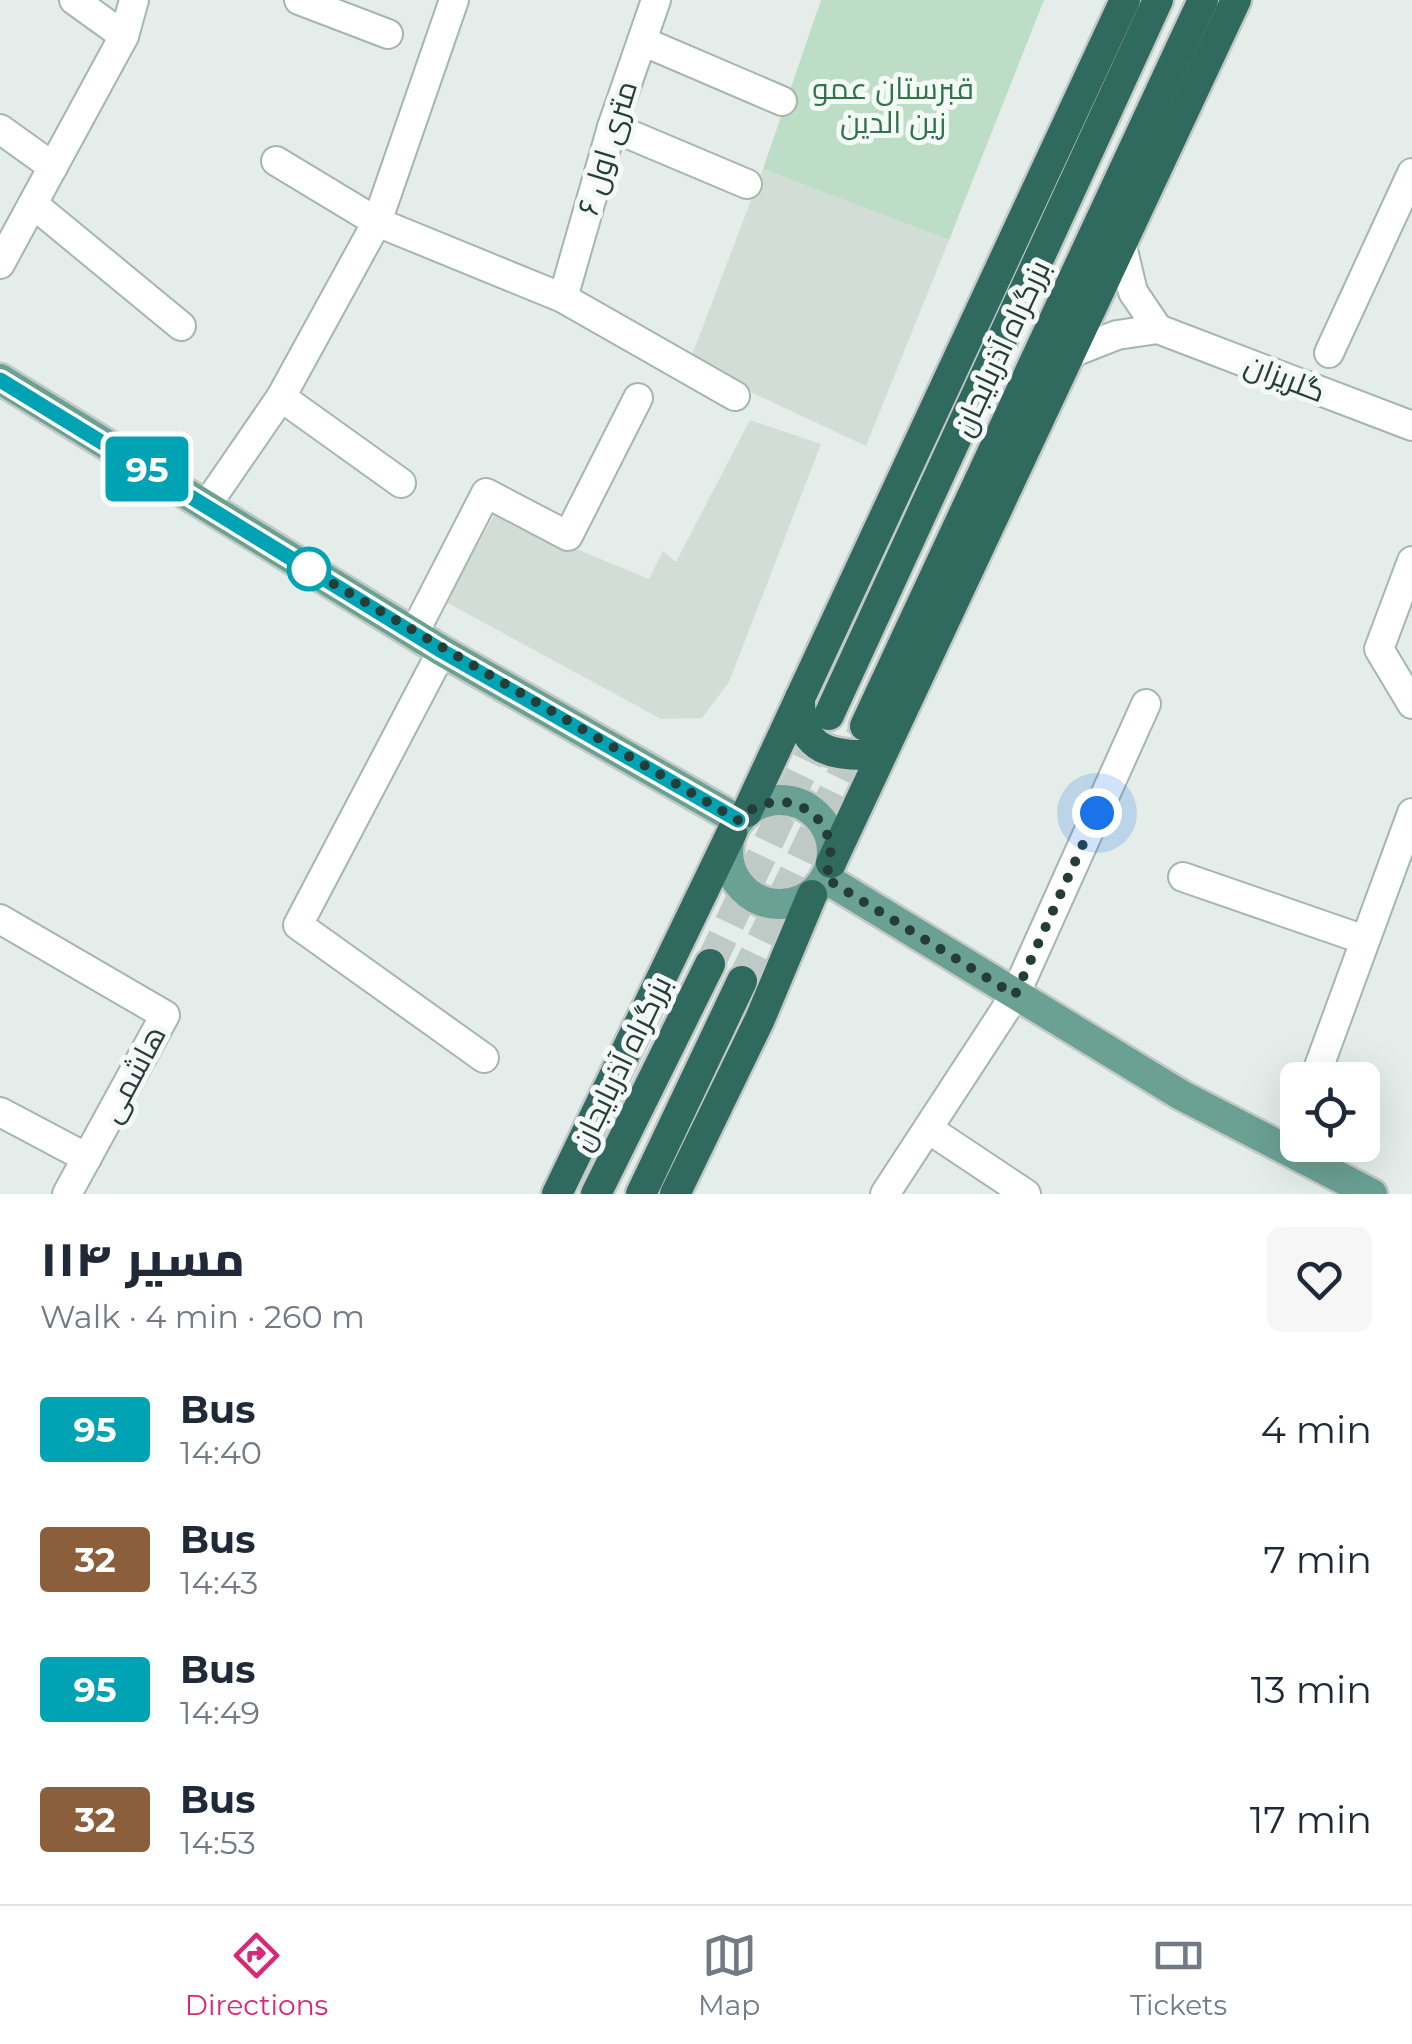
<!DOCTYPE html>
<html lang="en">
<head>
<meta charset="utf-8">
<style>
	body { margin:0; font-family:Montserrat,Cairo,sans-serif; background:#f6f6f7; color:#1f2937; height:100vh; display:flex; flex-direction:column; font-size:38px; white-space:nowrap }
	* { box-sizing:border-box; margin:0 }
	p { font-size:32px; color:#747a83 }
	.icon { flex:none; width:55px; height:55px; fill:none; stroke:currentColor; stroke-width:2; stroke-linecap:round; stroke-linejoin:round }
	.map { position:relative; height:1194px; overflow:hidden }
	.sheet { display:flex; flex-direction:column; background:#fff; flex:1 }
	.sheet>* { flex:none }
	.badge { padding:0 20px; border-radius:8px; font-size:35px; line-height:65px }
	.controls { position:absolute; left:1280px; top:1062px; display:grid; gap:20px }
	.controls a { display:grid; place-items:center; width:100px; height:100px; border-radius:15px; background:#fff; box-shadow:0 10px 40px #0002; font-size:50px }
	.you { position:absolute; width:50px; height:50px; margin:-25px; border:8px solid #fff; border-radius:50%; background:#1a73e8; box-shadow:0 0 0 15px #1a73e833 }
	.map>.badge { position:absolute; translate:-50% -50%; box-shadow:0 0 0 5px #fff }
	.round { display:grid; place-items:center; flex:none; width:105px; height:105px; border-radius:15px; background:#f6f6f7 }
	.head { display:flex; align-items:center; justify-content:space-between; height:170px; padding:0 40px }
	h1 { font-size:48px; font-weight:800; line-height:75px }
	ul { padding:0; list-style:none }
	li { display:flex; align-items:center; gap:30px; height:130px; padding:0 40px }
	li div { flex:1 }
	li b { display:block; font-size:38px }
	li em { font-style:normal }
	li .badge { min-width:110px; font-weight:700; text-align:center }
	.dock { display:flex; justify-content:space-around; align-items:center; height:140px; border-top:2px solid #e0e1e3; background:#fff; font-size:28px; color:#747a83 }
	.dock a { display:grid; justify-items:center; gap:5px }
	.dock .active { color:#db2777 }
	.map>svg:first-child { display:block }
	.built { fill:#d2ddd8 }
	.green { fill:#beddc6 }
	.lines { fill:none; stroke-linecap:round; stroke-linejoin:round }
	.highway-tunnel { stroke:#becac5; stroke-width:30; stroke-dasharray:30 15; stroke-linecap:butt }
	.minor-casing { stroke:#a7b5b0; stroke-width:32 }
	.major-casing { stroke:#c2c9c7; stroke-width:35 }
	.highway-casing { stroke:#c2c9c7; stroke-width:35 }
	.minor { stroke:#fff; stroke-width:28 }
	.major { stroke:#6aa193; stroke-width:30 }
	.highway { stroke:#30695e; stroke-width:30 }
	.line-casing { stroke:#fff; stroke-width:22 }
	.line { stroke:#00a3b4; stroke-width:15 }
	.walk { stroke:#243e37; stroke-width:10; stroke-dasharray:0 18 }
	.stop-dot { fill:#fff; stroke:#00a3b4; stroke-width:5 }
	.labels { text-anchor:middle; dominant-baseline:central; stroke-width:10; stroke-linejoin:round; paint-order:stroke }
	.park-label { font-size:30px; fill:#2f744a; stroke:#f4f9f7 }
	.street-label { font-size:30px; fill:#243e37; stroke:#f4f9f7 }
</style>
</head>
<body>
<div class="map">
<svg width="1412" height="1194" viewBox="0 0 1412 1194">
	<rect width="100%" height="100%" fill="#e4ede9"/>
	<g class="built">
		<path d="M763,169L949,240L866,446L689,363Z"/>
		<path d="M750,420L821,444L729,682L702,718L661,719L446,602L494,515L649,579L663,551L676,562Z"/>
	</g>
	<path class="green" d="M821,0H1044L949,240L763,169Z"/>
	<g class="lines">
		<g class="highway-tunnel">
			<path d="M710,964L829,715"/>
			<path d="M742,981L863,731"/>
		</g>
		<g class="minor-casing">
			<g id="minor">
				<path d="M74,0L124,36"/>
				<path d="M299,0L388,34"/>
				<path d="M642,41L782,101"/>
				<path d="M612,127L747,184"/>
				<path d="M0,129L53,167"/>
				<path d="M276,161L377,222L563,298L735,396"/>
				<path d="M33,204L181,326"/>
				<path d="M0,264L124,36L134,0"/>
				<path d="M563,298L612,127L656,0"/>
				<path d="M1158,329L1412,426"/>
				<path d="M1074,352L1117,335L1158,329L1133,292L1122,246"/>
				<path d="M1329,353L1412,173"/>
				<path d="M281,397L401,483"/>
				<path d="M206,506L281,397L377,222L454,0"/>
				<path d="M1412,561L1379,649L1412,704"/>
				<path d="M414,633L486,493L568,536L638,398"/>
				<path d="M442,651L298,925L484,1058"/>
				<path d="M1183,877L1365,940"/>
				<path d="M0,919L165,1015L67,1194"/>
				<path d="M1314,1080L1412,813"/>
				<path d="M0,1112L87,1158"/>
				<path d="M930,1130L1026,1194"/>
				<path d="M1288,1150L1298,1123"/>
				<path d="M885,1194L1015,995L1146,704"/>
			</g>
		</g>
		<g class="major-casing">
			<g id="major">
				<path d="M0,379L442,651L738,820"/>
				<circle cx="780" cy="852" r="52"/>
				<path d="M825,878L1181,1095L1372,1194"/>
			</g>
		</g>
		<g class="highway-casing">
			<g id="highway">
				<path d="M800,698C799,746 825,756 868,755L890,735"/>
				<path d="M829,715L1158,0"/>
				<path d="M865,726L1203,0"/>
				<path d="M747,812L1125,0"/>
				<path d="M831,863L1236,0"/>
				<path d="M557,1194L732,832"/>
				<path d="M596,1194L710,964"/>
				<path d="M641,1194L742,981"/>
				<path d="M675,1194L760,1019L812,895"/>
			</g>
		</g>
		<use href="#minor" class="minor"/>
		<use href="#major" class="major"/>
		<use href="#highway" class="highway"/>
	</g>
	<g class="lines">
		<g class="line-casing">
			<path id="line" d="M0,380L442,651L738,820"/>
		</g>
		<use href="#line" class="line"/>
		<path class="walk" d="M309,569L298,563L738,820C783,776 850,819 825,878L1015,995L1097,813"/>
	</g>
	<circle class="stop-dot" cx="309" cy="569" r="20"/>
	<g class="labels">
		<g class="park-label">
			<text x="893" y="88">قبرستان عمو<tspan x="893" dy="34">زین الدین</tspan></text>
		</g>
		<g class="street-label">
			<text transform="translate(607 148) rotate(-73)">۶ متری اول</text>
			<text transform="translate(1001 348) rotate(-65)">بزرگراه آذربایجان</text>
			<text transform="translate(1285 378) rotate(21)">گلریزان</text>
			<text transform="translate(621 1063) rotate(-64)">بزرگراه آذربایجان</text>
			<text transform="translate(133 1074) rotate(-62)">هاشمی</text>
		</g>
	</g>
</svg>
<div class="controls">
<a><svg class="icon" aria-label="locate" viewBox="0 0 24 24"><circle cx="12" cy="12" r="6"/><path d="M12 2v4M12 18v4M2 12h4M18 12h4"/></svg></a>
</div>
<div class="you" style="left:1097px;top:813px"></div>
<b class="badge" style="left:147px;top:469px;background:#00a3b4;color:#fff">95</b>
</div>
<section class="sheet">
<div class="head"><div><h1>مسیر ۱۱۴</h1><p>Walk · 4 min · 260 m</p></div><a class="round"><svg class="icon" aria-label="heart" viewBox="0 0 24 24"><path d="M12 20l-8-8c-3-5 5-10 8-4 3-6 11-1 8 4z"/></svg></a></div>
<ul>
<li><span class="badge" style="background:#00a3b4;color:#fff">95</span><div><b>Bus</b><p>14:40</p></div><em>4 min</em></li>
<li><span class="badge" style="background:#8b5e3c;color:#fff">32</span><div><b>Bus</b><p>14:43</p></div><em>7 min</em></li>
<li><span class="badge" style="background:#00a3b4;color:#fff">95</span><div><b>Bus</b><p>14:49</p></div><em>13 min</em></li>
<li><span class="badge" style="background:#8b5e3c;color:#fff">32</span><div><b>Bus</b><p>14:53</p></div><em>17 min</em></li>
</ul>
</section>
<nav class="dock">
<a class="active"><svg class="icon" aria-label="directions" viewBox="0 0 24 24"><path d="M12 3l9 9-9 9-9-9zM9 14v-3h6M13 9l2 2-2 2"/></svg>Directions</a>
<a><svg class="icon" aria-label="map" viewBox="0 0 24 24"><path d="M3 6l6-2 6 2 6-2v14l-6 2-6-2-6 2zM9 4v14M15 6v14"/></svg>Map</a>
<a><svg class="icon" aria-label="tickets" viewBox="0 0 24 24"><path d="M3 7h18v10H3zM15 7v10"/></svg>Tickets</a>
</nav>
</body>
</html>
